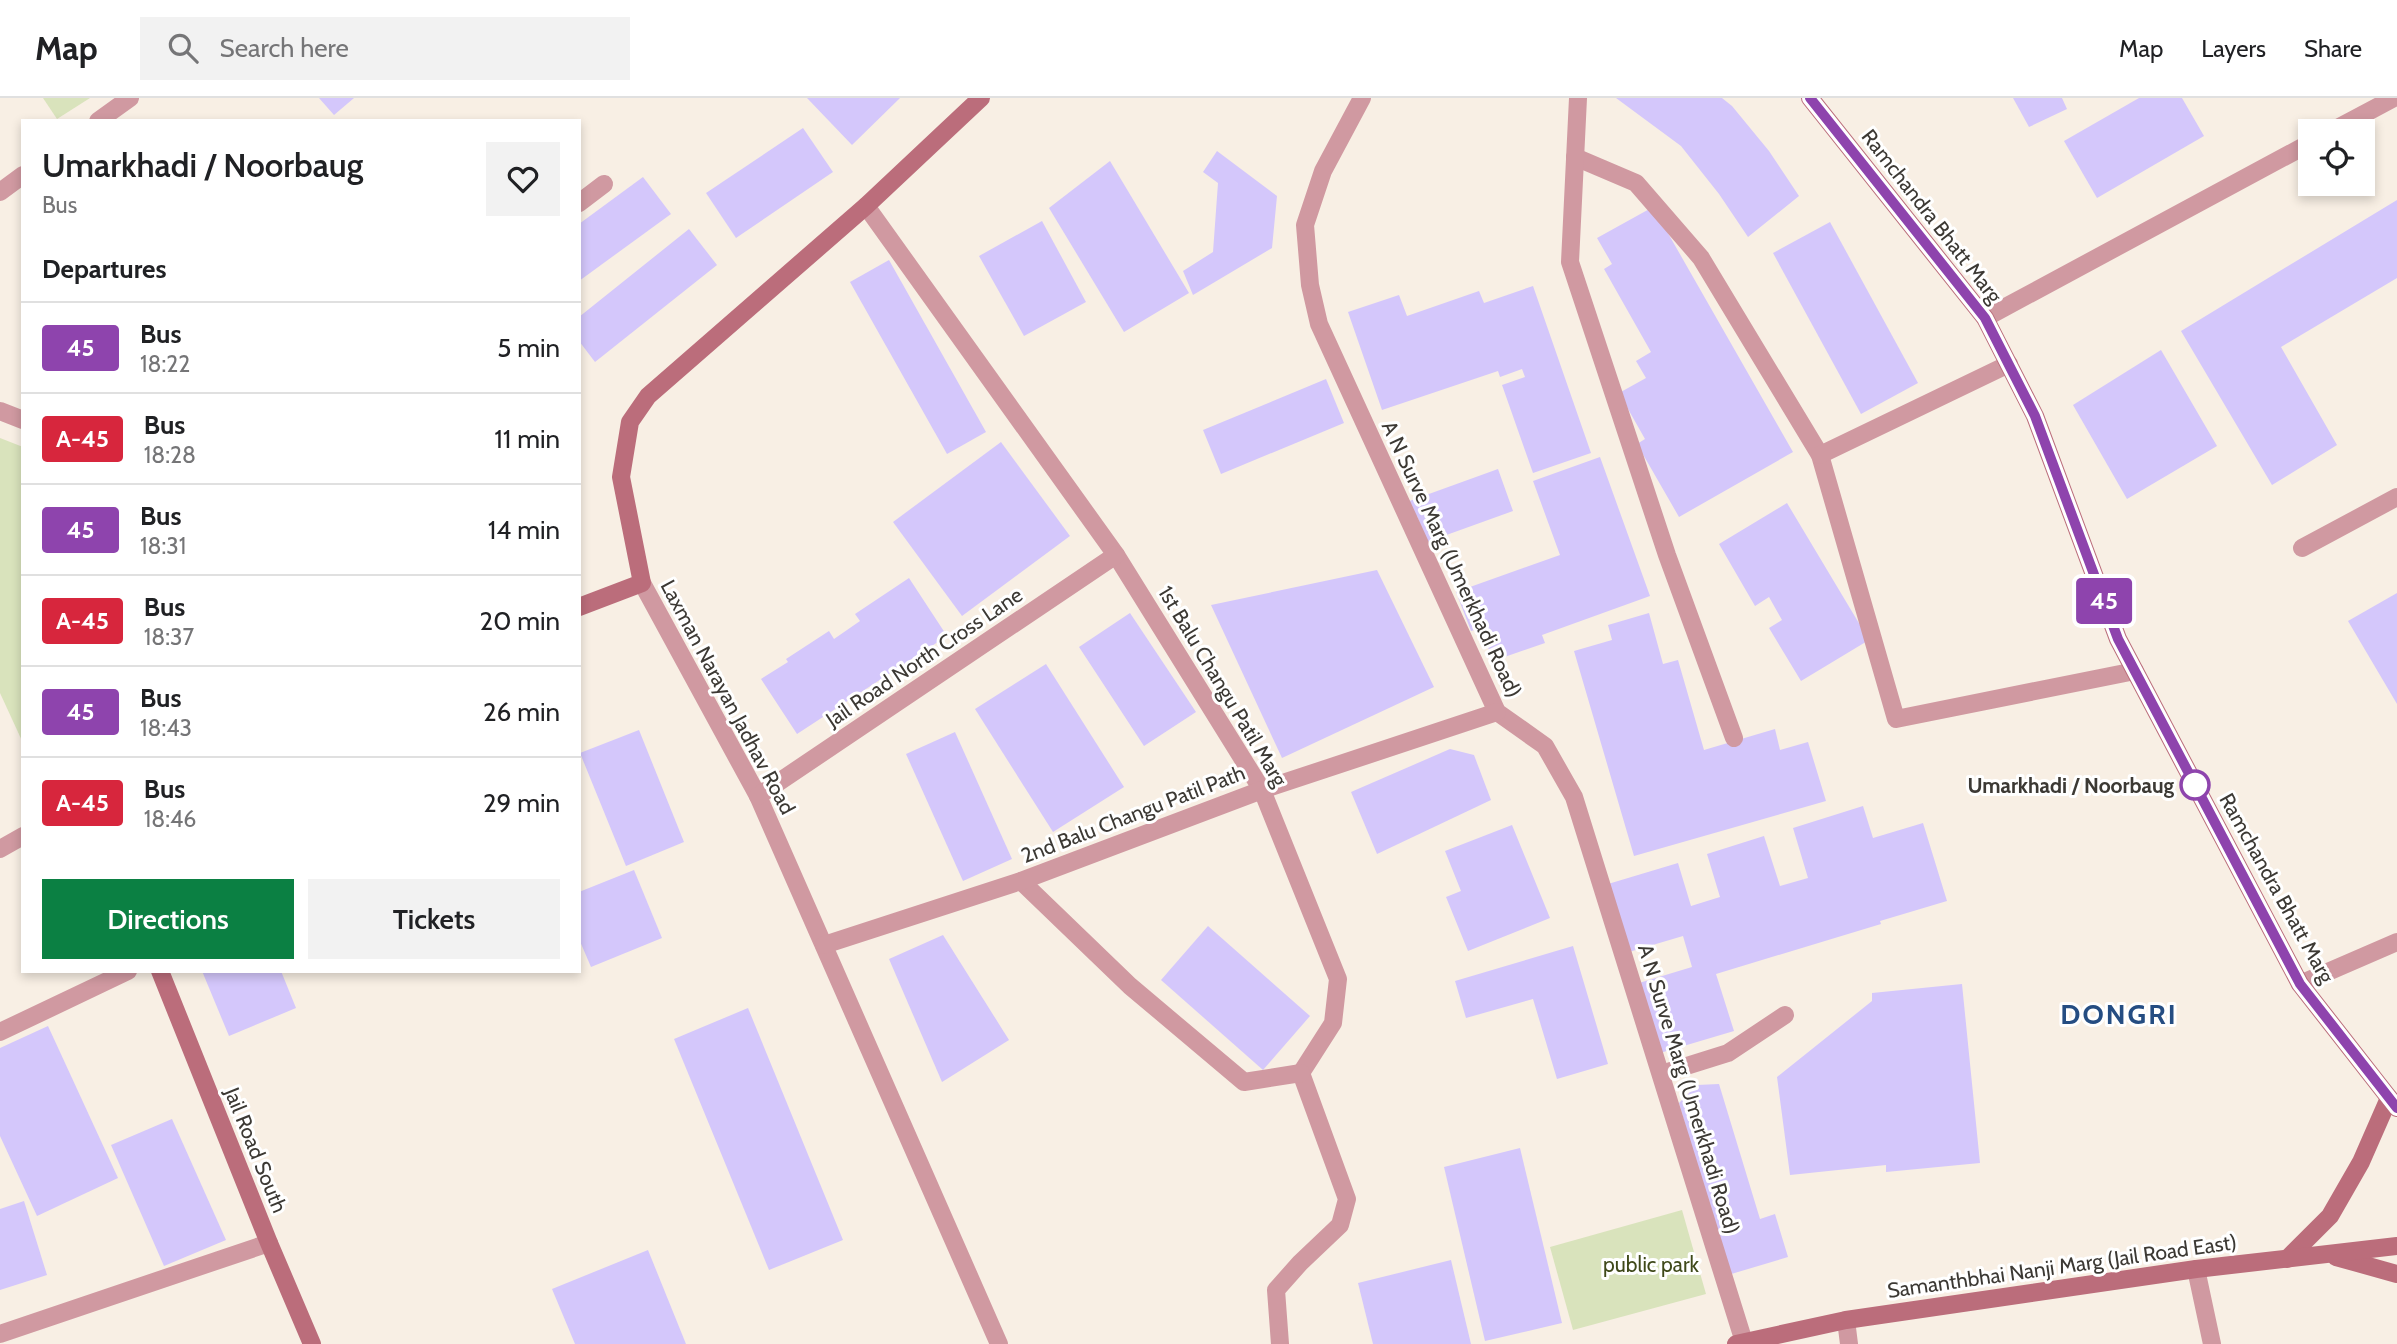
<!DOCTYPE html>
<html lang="en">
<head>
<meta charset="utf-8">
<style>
	body { margin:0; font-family:Cabin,sans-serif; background:#f2f2f2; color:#202124; height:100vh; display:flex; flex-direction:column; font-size:26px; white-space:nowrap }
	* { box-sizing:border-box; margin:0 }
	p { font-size:23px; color:#757577 }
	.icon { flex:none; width:38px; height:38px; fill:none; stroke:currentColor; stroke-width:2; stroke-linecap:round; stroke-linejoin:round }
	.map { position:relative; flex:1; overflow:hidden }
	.panel { position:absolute; left:21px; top:21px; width:560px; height:854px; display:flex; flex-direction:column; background:#fff; border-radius:0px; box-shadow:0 4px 10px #0003 }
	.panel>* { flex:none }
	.badge { padding:0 14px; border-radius:5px; font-size:24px; line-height:46px }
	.controls { position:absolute; left:2298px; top:21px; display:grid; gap:14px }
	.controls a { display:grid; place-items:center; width:77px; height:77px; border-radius:0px; background:#fff; box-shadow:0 4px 10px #0003; font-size:35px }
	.map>.badge { position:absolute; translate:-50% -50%; box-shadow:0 0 0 4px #fff }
	h2 { padding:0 21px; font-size:26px; line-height:63px }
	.round { display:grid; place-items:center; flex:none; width:74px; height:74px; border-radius:0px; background:#f2f2f2 }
	.head { display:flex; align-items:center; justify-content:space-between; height:119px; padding:0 21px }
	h1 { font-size:33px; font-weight:600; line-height:52px }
	.cta { display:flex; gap:14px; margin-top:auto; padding:14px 21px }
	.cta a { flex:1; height:80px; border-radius:0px; background:#0b8043; color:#fff; font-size:28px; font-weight:600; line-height:80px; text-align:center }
	.cta a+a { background:#f2f2f2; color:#202124 }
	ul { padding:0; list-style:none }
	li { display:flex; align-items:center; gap:21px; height:91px; padding:0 21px; border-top:2px solid #e0e0e0 }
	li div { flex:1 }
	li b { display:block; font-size:26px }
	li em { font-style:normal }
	li .badge { min-width:77px; font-weight:700; text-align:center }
	header { display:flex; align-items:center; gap:42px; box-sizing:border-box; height:98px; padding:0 35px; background:#fff; border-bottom:2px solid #e0e0e0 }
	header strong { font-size:33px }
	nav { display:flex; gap:38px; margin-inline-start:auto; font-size:24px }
	.search { width:490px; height:63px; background:#f2f2f2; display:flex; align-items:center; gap:18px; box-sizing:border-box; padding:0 24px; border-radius:0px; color:#757577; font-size:26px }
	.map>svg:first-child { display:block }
	.green { fill:#d9e3bc }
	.building { fill:#d4c7fb }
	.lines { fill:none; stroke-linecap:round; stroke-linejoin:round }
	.lane { stroke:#d099a1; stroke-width:18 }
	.street { stroke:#d099a1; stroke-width:18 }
	.secondary { stroke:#bb6d7b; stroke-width:18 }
	.line-casing { stroke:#fff; stroke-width:16 }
	.line { stroke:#8e44ad; stroke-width:10 }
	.stop-dot { fill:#fff; stroke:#8e44ad; stroke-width:3.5 }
	.labels { text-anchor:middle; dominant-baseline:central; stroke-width:6; stroke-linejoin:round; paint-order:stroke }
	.street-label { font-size:21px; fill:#3c3934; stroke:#fff }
	.stop-label { font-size:21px; font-weight:bold; fill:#3c3934; stroke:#fff; text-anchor:end }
	.park-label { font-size:21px; fill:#3f4919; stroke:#fff }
	.district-label { font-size:28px; font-weight:bold; letter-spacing:2px; fill:#254d82; stroke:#fff }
</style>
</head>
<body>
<header>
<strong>Map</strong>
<div class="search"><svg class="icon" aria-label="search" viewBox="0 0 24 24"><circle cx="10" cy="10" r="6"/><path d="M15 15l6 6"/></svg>Search here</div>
<nav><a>Map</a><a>Layers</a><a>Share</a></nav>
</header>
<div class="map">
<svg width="2397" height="1246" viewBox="0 0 2397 1246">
	<rect width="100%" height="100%" fill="#f8efe4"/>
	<g class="green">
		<path d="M43,0H90L57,21Z"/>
		<path d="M0,340L23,349V645L0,595Z"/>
		<path d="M1682,1112L1706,1196L1573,1232L1550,1149Z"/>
	</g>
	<g class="building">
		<path d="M319,0H354L334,17Z"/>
		<path d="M807,0H900L852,47Z"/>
		<path d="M1616,0H1722L1732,8L1769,53L1799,98L1748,139L1719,96L1681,48Z"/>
		<path d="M2013,0H2062L2067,11L2029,29Z"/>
		<path d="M2139,0H2182L2204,38L2097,100L2064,43Z"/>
		<path d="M803,30L833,74L736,140L706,95Z"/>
		<path d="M1217,53L1277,98L1272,150L1193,197L1183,173L1213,154L1218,85L1203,74Z"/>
		<path d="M1110,63L1189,195L1124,234L1049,110Z"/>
		<path d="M643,79L671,116L579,183V126Z"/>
		<path d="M2397,102V180L2281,249L2337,347L2272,387L2181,233Z"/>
		<path d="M1653,109L1793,354L1679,419L1637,346L1645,341L1619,295L1646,280L1636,263L1651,254L1604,171L1612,166L1597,140Z"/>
		<path d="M1042,123L1086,204L1024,238L979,158Z"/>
		<path d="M1830,124L1918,285L1861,316L1773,155Z"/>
		<path d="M689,131L717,167L595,264L579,243V219Z"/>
		<path d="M889,162L986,334L947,356L850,184Z"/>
		<path d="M1533,188L1591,355L1533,375L1502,287L1525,279L1522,271L1500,279L1498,273L1382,312L1348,214L1399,197L1407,218L1479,193L1484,205Z"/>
		<path d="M2161,252L2217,348L2127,401L2073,307Z"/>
		<path d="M1326,281L1344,325L1221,376L1203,332Z"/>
		<path d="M1001,344L1070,438L962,518L893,424Z"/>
		<path d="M1600,359L1650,498L1542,537L1545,545L1493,563L1481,530L1471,533L1456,494L1560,457L1533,383Z"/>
		<path d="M1498,371L1513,413L1427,444L1417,418L1410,421L1404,405Z"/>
		<path d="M1787,405L1869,542L1801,583L1769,530L1782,522L1769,499L1755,508L1719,446Z"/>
		<path d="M1377,472L1434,589L1282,660L1211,507Z"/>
		<path d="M909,480L947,538L797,636L761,581L788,564L786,561L829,533L834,541L860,523L855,516Z"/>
		<path d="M2397,495V606L2348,523Z"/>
		<path d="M1130,515L1196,614L1144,648L1079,549Z"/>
		<path d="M1649,515L1663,566L1678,562L1704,652L1775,631L1780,652L1808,644L1826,703L1634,758L1574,553L1612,542L1608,527Z"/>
		<path d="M1046,566L1124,689L1053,734L975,611Z"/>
		<path d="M639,632L684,744L626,768L580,655Z"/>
		<path d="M955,634L1012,761L963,783L906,656Z"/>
		<path d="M1450,651L1474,657L1491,702L1377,756L1351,694Z"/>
		<path d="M1863,708L1873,740L1923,725L1947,803L1880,823L1881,826L1716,876L1734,933L1660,955L1639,885L1692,869L1683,838L1629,854L1608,786L1678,765L1691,808L1720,799L1707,756L1764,738L1780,788L1808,780L1793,730Z"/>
		<path d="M1512,727L1550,820L1468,853L1446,799L1461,793L1445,753Z"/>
		<path d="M634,772L662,840L591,869L579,841V794Z"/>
		<path d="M1208,828L1310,918L1263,972L1161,882Z"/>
		<path d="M943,837L1009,942L942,984L889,861Z"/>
		<path d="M1573,848L1608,966L1557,981L1533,901L1466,920L1455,883Z"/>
		<path d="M202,873H281L296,910L229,938Z"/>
		<path d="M1962,886L1980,1065L1886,1074V1067L1790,1077L1777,979L1872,903V895Z"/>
		<path d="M748,910L843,1142L769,1172L674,941Z"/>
		<path d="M48,928L118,1080L37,1118L0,1038V950Z"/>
		<path d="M1719,986L1760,1121L1775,1116L1788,1159L1728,1177L1679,1005L1697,987Z"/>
		<path d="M172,1021L226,1142L164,1168L111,1047Z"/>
		<path d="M1520,1050L1562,1225L1485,1243L1444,1069Z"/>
		<path d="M24,1103L47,1177L0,1192V1111Z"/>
		<path d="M648,1152L686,1246H575L552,1191Z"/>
		<path d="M1451,1162L1471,1246H1373L1358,1185Z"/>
	</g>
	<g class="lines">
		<g class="lane">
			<path d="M2332,33L2394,0"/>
			<path d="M1575,59L1636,85L1701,160L1820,357L1896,621L2135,573"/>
			<path d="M1985,220L2310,45"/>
			<path d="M1820,357L2009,266"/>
			<path d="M2302,450L2397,399"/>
			<path d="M0,751L23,738"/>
			<path d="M1661,976L1728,955L1785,917"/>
		</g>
		<g class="street">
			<path d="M1362,0L1323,73L1305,127L1310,187L1319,226L1497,614L1545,648L1574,699L1744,1244"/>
			<path d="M1578,0L1570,164L1667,457L1734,640"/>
			<path d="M98,23L130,0"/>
			<path d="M0,94L23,77"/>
			<path d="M579,105L604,86"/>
			<path d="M866,108L1116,457L1262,692L1338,881L1333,925L1301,975L1347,1101L1340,1127L1300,1165L1276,1192L1280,1246"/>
			<path d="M0,313L23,322"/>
			<path d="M642,485L758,698L999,1246"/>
			<path d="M758,698L1116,457"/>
			<path d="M1021,783L1130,888L1244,984L1301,975"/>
			<path d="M824,847L1021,783L1262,692L1497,614"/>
			<path d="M2300,886L2397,844"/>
			<path d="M0,934L128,873"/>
			<path d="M2196,1171L2212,1246"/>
			<path d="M1846,1222L1849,1246"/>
			<path d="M0,1236L269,1145"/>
		</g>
		<g class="secondary">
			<path d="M1810,0L1985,220L2035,318L2118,541L2300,886L2397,1010"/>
			<path d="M579,509L642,485L621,379L630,324L648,298L866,108L981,0"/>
			<path d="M160,873L269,1145L312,1246"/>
			<path d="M2336,1159L2397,1176"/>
			<path d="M2287,1161L2330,1118L2361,1064L2389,1000"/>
			<path d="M1736,1246L1846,1222L2196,1171L2397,1148"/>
		</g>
	</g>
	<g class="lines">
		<g class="line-casing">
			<path id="line" d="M1810,0L1985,220L2035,318L2118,541L2300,886L2397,1010"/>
		</g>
		<use href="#line" class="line"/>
	</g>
	<circle class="stop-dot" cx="2195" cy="687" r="14"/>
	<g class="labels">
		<g class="street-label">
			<text transform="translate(1932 118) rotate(52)">Ramchandra Bhatt Marg</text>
			<text transform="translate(1452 461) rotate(65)">A N Surve Marg (Umerkhadi Road)</text>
			<text transform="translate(924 559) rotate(-34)">Jail Road North Cross Lane</text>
			<text transform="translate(1223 588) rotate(59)">1st Balu Changu Patil Marg</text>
			<text transform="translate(728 599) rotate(62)">Laxman Narayan Jadhav Road</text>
			<text transform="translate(1133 716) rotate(-21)">2nd Balu Changu Patil Path</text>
			<text transform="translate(2277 790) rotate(61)">Ramchandra Bhatt Marg</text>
			<text transform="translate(1689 991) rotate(73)">A N Surve Marg (Umerkhadi Road)</text>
			<text transform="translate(256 1052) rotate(68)">Jail Road South</text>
			<text transform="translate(2062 1168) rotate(-8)">Samanthbhai Nanji Marg (Jail Road East)</text>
		</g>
		<g class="stop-label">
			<text x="2174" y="687">Umarkhadi / Noorbaug</text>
		</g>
		<g class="park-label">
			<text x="1651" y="1166">public park</text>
		</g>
		<g class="district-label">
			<text x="2119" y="916">DONGRI</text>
		</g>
	</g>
</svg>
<div class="controls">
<a><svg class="icon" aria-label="locate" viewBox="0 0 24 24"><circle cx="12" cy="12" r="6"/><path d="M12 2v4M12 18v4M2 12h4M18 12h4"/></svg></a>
</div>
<b class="badge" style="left:2104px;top:503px;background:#8e44ad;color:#fff">45</b>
<section class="panel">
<div class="head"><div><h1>Umarkhadi / Noorbaug</h1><p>Bus</p></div><a class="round"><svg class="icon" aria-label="heart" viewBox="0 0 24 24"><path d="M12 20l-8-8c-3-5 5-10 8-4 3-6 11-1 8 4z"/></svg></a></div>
<h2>Departures</h2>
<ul>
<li><span class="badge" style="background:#8e44ad;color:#fff">45</span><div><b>Bus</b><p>18:22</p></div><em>5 min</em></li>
<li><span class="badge" style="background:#d7263d;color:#fff">A-45</span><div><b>Bus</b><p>18:28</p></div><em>11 min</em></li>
<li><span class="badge" style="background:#8e44ad;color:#fff">45</span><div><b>Bus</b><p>18:31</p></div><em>14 min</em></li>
<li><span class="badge" style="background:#d7263d;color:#fff">A-45</span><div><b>Bus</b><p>18:37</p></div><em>20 min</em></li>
<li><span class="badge" style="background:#8e44ad;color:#fff">45</span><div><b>Bus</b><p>18:43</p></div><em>26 min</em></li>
<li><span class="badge" style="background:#d7263d;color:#fff">A-45</span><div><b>Bus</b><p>18:46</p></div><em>29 min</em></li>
</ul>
<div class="cta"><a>Directions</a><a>Tickets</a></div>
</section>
</div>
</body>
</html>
